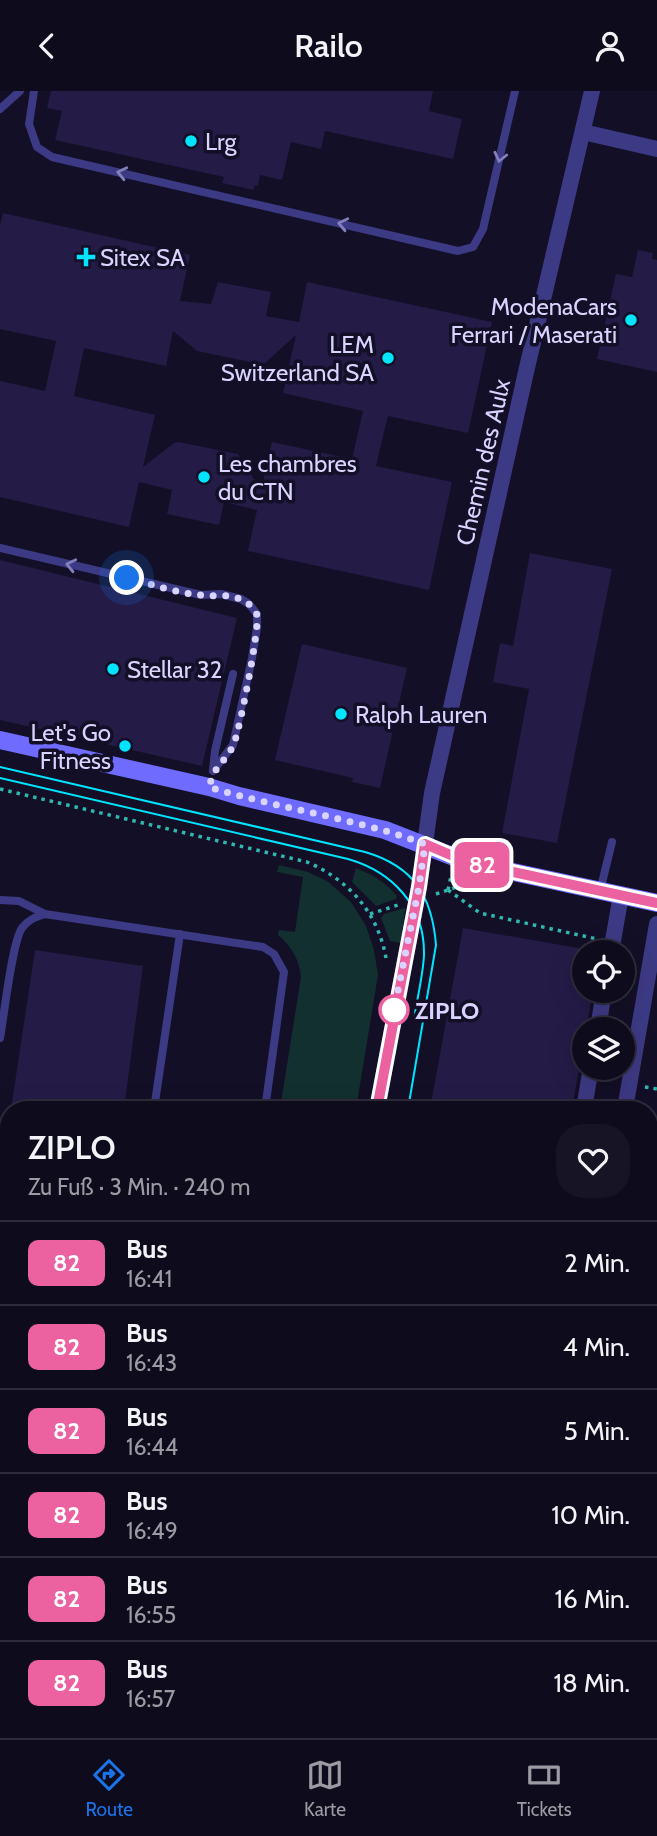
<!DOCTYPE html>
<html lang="de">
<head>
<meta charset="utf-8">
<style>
	body { margin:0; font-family:Cabin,sans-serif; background:#171425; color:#f1f3f6; height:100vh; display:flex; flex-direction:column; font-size:26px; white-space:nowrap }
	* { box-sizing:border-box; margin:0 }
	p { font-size:23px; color:#9b9ba3 }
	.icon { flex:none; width:38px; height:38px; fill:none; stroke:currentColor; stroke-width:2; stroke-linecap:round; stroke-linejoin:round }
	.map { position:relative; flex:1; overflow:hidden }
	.drawer { position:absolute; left:0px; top:1010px; width:658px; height:639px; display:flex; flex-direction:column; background:#0e0b1c; border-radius:28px 28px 0 0; box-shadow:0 7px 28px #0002,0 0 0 2px #2e2b3b }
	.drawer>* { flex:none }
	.badge { padding:0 14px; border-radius:10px; font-size:24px; line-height:46px }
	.fabs { position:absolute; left:572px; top:849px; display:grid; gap:14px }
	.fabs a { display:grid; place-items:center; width:63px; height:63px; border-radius:50%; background:#0e0b1c; box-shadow:0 7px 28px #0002,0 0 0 2px #2e2b3b; font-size:35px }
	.you { position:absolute; width:35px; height:35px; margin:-18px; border:5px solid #fff; border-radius:50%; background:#1a73e8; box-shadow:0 0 0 10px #1a73e833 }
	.map>.badge { position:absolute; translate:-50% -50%; box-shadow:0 0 0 4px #fff }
	.round { display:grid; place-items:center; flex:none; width:74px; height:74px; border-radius:28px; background:#171425 }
	.overview { display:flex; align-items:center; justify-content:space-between; height:119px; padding:0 28px }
	h1 { font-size:33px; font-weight:600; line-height:52px }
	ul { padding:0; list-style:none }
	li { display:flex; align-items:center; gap:21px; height:84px; padding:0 28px; border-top:2px solid #2e2b3b }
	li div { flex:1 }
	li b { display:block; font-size:26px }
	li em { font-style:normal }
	li .badge { min-width:77px; font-weight:700; text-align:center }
	header { display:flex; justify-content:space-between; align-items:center; height:91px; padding:0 28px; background:#0e0b1c; font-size:32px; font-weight:600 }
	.tab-bar { display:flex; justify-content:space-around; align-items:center; height:98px; border-top:2px solid #2e2b3b; background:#0e0b1c; font-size:19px; color:#9b9ba3 }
	.tab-bar a { display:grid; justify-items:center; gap:4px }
	.tab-bar .on { color:#1a73e8 }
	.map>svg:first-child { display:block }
	.green { fill:#12302f }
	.building { fill:#241b47; fill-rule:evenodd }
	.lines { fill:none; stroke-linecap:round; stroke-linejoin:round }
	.path { stroke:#2fb8b0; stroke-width:3.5; stroke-dasharray:3.5 5; stroke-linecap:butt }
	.lane { stroke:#3d3a85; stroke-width:8 }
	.street { stroke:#3d3a85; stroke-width:16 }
	.secondary { stroke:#6f6bff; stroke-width:18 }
	.tram { stroke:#00e5ff; stroke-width:2 }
	.oneway { stroke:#837fbc }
	.line-casing { stroke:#fff; stroke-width:16 }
	.line { stroke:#ec619f; stroke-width:10 }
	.walk { stroke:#d9d4ff; stroke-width:7; stroke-dasharray:0 12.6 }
	.poi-dot { fill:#00e5ff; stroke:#130f26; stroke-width:2.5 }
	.stop-dot { fill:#fff; stroke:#ec619f; stroke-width:3.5 }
	.labels { text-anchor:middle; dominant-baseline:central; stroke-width:7; stroke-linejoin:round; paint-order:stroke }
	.poi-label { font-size:24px; fill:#d9d4ff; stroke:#130f26; text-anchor:start }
	.street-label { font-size:24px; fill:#d9d4ff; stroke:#130f26 }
	.stop-label { font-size:24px; font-weight:bold; fill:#d9d4ff; stroke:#130f26; text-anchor:start }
</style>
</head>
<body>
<header><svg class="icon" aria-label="back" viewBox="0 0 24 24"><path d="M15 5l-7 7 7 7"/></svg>Railo<svg class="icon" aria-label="person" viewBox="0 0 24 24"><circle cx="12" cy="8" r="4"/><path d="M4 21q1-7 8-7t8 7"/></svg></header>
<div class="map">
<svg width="657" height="1647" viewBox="0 0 657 1647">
	<rect width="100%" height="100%" fill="#130f26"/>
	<g class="green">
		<path d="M279,774L308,781L327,790L351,811L366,835L374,859L378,884L356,1018H280L301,886C299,868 292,856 278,844L279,839L295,841L303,786L277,781Z"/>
		<path d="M356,777C373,784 385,791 397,805L396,808L376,815L352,791Z"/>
		<path d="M405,817L401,852L390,850L381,827L384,823Z"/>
	</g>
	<g class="building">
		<path d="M51,0H433L429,20L462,28L453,68L325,40L321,58L291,51L282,89L260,84L258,95L255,94L254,99L222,92L224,86L55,49L62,20L47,17Z"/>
		<path d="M3,122L190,164L180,210L211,213L218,191L271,201L266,225L299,231L307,191L492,231L468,342L388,325L384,341L376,375L452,391L429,499L248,460L257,419L224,411L219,434L167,423L172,399L139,391L129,436L0,406V290L45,300L56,250L0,238V134ZM173,240L197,260L260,273H264L296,244L283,302L363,320L352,368L272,351L261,399L238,363L179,351L174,352L143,376L155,324L74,305L84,257L166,275Z"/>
		<path d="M638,159L653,162L652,168L657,169V281L597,268L616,183L632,186Z"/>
		<path d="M530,462L612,478L557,752L502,742L529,598L493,591L500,552L513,555Z"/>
		<path d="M0,469L237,527L202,675L0,629Z"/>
		<path d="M302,553L407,577L380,697L352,691L353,687L275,669Z"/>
		<path d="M463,837L584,858V900H593L572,1018H430Z"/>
		<path d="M35,859L143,875L124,1018H11Z"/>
	</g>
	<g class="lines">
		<g class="path">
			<path d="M0,698L307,771C349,789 378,822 386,867"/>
			<path d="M448,799L480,822L597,848"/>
			<path d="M448,799L451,785"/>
			<path d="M436,803L463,794"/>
			<path d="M370,823L398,814"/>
			<path d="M645,996L657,998"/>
			<path d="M649,1024L657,1025"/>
			<path d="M649,1297L657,1298"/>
			<path d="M649,1323L657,1325"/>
			<path d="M649,1454L657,1456"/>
		</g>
		<g class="lane">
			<path d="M34,0L29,33L37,56L52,66L458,160L473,156L483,138L515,0"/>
			<path d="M0,18L20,0"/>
			<path d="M0,457L201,504L221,503L241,508L249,513L257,523V537L252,567L233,654L213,680"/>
			<path d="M213,679L215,660L233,583"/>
			<path d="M600,800L612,751"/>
			<path d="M0,809L19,810L45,823"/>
			<path d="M0,947C4,926 12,851 22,837C28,829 35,826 45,823L263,856L274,863L284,881L265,1018"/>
			<path d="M154,1018L180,843"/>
			<path d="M0,1106L9,1108"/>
			<path d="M649,1538L657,1539"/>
			<path d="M649,1570L657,1566"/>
		</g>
		<g class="street">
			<path d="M583,41L657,58"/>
			<path d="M611,861L621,804"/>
			<path d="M598,938L604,900"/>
			<path d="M377,1018L419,796L432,702L526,281L592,0"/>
			<path d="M584,1018L591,976"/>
			<path d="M625,1018L657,833"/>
			<path d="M649,1487L657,1488"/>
		</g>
		<path class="secondary" d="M0,649L209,696L239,705L385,739L467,771L657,812"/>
		<g class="tram">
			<path d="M0,676L365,761C413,775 432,804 436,854L408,1018"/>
			<path d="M0,687L348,768C393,781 425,815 424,864C423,885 417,907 414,929"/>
		</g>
	</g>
	<defs><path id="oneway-chevron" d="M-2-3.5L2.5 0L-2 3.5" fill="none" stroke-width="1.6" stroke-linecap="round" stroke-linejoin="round" transform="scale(1.75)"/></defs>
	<g class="oneway">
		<use href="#oneway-chevron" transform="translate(500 66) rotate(103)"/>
		<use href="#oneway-chevron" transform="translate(122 82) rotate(-167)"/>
		<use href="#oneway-chevron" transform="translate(343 133) rotate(-167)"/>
		<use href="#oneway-chevron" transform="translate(71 474) rotate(-167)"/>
	</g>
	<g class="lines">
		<g class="line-casing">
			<path id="line" d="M377,1018L419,796L425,753L467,771L657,812"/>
		</g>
		<use href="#line" class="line"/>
		<path class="walk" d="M127,487C151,493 176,502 200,504C215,506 229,502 242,509C248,511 255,518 257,524C260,535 239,644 233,655C224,673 215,673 209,696C280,718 355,727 425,753L419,796L394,919"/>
	</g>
	<g class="poi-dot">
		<circle cx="191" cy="50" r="7"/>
		<path d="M82.5 155.5h7v7h7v7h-7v7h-7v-7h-7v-7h7z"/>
		<circle cx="631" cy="229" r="7"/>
		<circle cx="388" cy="267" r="7"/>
		<circle cx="204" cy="386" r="7"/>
		<circle cx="113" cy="578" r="7"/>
		<circle cx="341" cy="623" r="7"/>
		<circle cx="125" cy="655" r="7"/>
	</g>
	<circle class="stop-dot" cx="394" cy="919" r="14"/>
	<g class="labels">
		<g class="poi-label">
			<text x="205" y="50">Lrg</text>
			<text x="100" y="166">Sitex SA</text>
			<text x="617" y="215" text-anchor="end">ModenaCars<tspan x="617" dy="28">Ferrari / Maserati</tspan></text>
			<text x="374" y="253" text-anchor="end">LEM<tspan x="374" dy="28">Switzerland SA</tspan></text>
			<text x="218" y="372">Les chambres<tspan x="218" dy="28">du CTN</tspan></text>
			<text x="127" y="578">Stellar 32</text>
			<text x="355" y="623">Ralph Lauren</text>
			<text x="111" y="641" text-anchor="end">Let's Go<tspan x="111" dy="28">Fitness</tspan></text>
		</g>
		<g class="street-label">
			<text transform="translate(483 371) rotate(-77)">Chemin des Aulx</text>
		</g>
		<g class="stop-label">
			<text x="415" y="919">ZIPLO</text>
		</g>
	</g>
</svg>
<div class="fabs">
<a><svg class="icon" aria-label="locate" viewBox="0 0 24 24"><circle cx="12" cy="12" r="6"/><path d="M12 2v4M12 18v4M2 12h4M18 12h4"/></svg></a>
<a><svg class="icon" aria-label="layers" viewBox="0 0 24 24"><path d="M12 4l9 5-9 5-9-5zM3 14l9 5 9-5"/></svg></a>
</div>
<div class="you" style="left:127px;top:487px"></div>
<b class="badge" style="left:482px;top:774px;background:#ec619f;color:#fff">82</b>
<section class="drawer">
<div class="overview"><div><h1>ZIPLO</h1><p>Zu Fuß · 3 Min. · 240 m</p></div><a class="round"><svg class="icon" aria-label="heart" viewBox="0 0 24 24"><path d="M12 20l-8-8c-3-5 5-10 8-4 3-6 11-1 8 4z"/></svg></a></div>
<ul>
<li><span class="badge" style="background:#ec619f;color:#fff">82</span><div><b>Bus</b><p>16:41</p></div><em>2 Min.</em></li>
<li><span class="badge" style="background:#ec619f;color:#fff">82</span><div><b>Bus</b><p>16:43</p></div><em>4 Min.</em></li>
<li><span class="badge" style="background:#ec619f;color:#fff">82</span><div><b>Bus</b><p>16:44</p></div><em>5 Min.</em></li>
<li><span class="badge" style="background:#ec619f;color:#fff">82</span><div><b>Bus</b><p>16:49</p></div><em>10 Min.</em></li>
<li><span class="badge" style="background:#ec619f;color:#fff">82</span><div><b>Bus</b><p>16:55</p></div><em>16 Min.</em></li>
<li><span class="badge" style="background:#ec619f;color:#fff">82</span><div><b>Bus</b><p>16:57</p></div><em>18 Min.</em></li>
</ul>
</section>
</div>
<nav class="tab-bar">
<a class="on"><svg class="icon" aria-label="directions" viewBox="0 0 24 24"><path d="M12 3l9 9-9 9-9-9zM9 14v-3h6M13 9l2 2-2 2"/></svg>Route</a>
<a><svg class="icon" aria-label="map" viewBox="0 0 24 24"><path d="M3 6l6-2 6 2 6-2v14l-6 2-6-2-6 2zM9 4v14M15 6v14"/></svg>Karte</a>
<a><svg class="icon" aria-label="tickets" viewBox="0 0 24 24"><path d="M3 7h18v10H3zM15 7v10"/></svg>Tickets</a>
</nav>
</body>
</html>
